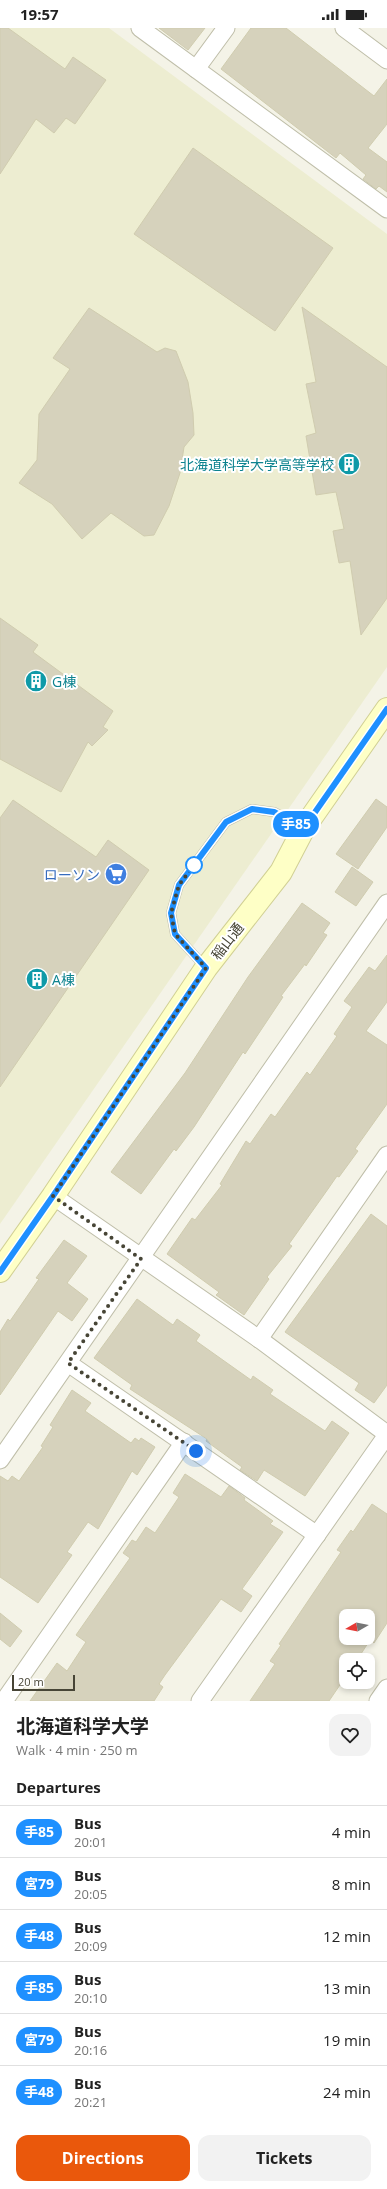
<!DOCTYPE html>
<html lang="en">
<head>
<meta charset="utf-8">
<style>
	body { margin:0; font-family:"Open Sans","Noto Sans JP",sans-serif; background:#f2f2f2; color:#222; height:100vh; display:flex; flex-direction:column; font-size:15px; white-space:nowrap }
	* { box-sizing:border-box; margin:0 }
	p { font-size:13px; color:#767676 }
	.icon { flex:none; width:22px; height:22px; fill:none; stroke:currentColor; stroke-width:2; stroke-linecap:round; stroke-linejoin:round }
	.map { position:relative; height:1673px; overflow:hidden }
	.sheet { display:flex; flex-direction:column; background:#fff; flex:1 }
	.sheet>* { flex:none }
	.badge { padding:0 8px; border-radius:13px; font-size:14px; line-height:26px }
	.needle { width:26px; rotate:261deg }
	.tools { position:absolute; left:339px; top:1581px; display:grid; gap:8px }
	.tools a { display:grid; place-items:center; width:36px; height:36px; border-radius:8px; background:#fff; box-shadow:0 2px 6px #0003; font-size:20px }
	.scale { position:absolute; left:12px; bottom:10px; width:63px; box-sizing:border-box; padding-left:4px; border:2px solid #474536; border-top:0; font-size:11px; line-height:14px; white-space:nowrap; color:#474536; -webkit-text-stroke:3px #fff; paint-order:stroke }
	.you { position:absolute; width:20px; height:20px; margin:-10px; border:3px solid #fff; border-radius:50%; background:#1a73e8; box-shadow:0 0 0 6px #1a73e833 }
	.map>.badge { position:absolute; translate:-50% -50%; box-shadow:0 0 0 2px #fff }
	h2 { padding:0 16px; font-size:15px; line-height:36px }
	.round { display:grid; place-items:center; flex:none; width:42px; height:42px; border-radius:12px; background:#f2f2f2 }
	.summary { display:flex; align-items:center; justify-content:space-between; height:68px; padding:0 16px }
	h1 { font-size:19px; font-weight:700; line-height:30px }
	.cta { display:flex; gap:8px; margin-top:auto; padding:8px 16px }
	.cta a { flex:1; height:46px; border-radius:12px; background:#ea580c; color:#fff; font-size:16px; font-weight:700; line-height:46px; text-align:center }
	.cta a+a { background:#f2f2f2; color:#222 }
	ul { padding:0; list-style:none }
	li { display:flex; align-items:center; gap:12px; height:52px; padding:0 16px; border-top:1px solid #e0e0e0 }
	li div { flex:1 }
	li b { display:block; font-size:15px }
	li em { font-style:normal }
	li .badge { min-width:44px; font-weight:700; text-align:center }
	.status { display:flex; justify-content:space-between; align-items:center; height:28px; padding:0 20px; background:#fff; direction:ltr }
	.status svg { height:11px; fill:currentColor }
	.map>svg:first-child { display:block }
	.education { fill:#ededd1 }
	.building { fill:#d6d2bc; stroke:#d0ccaf; fill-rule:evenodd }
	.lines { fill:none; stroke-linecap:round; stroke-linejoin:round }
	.lane-casing { stroke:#bfbea9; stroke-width:10 }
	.street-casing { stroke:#bfbea9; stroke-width:19 }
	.secondary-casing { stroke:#d1d094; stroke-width:24 }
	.lane { stroke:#fff; stroke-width:8 }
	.street { stroke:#fff; stroke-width:17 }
	.secondary { stroke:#feffc6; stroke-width:22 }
	.line-casing { stroke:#fff; stroke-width:9 }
	.line { stroke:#1e90ff; stroke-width:6 }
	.walk { stroke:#474536; stroke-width:4; stroke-dasharray:0 7.2 }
	.stop-dot { fill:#fff; stroke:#1e90ff; stroke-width:2 }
	.labels { text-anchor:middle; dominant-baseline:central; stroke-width:4; stroke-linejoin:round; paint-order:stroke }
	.culture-label { font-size:14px; fill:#0d838f; stroke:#fff; text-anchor:start }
	.shop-label { font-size:14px; fill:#366cbe; stroke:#fff; text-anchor:end }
	.street-label { font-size:14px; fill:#474536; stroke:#fff }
</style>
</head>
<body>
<div class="status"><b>19:57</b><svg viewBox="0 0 49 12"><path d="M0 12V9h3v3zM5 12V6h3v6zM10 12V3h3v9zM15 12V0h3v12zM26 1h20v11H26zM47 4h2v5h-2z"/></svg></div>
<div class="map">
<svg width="387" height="1673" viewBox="0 0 387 1673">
	<rect width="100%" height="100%" fill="#f4f3e7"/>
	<path class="education" d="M0,0H109L387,206V639L0,1196Z"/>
	<g class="building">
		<path d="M0,0H8L65,41L73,29L106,52L75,96L66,90L54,105L36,91L0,146Z"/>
		<path d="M159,0H205L188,22Z"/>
		<path d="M251,0H286L374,68L387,51V96L368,120L387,134V164L379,158L376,161L363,151L366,147L340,125L336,130L221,41Z"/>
		<path d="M193,120L333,220L275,303L134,206Z"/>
		<path d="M302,279L387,339V570L361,607L350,533L339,535L333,503L344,501L336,464L316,467L306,408L316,405L306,356L316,354Z"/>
		<path d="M89,280L157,324L165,320L176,323L188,354L193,385L194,407L184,419L180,445L169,478L154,507L144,508L111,485L82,511L52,476L19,455L37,432L39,386L70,341L53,330Z"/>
		<path d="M0,590L38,617L33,624L113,683L103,699L108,702L92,718L88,714L61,764L0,731Z"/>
		<path d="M376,771L387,779V799L358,841L336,826Z"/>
		<path d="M13,772L96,829L108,812L149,842L0,1059V790Z"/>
		<path d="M352,839L373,854L356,878L335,864Z"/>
		<path d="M302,875L330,895L323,905L327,907L306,938L305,936L281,968L283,969L245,1026L243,1024L194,1099L176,1123L174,1121L141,1166L111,1144L185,1045L248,949Z"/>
		<path d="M387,927V974L366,1003L387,1017V1076L355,1121L358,1123L339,1149L337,1148L328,1161L289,1216L292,1218L267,1249L269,1251L244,1287L216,1267L219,1264L167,1226L192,1190L195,1192L222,1157L220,1156L246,1113L250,1116L271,1086L275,1089L307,1044L310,1047L337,1008L334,1006L352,979L344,973L369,939L375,943Z"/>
		<path d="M371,1186L387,1198V1357L374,1375L355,1362L359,1355L285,1304Z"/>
		<path d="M64,1212L87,1228L67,1255L88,1271L72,1293L58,1283L0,1367V1304L8,1291L10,1293L39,1251L36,1250Z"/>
		<path d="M137,1271L173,1297L177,1291L200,1307L196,1313L251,1352L253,1348L273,1362L270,1366L325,1403L332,1393L349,1405L305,1468L264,1442L257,1453L240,1442L242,1439L206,1413L207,1411L130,1361L132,1357L94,1330Z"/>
		<path d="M72,1362L91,1375L85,1383L131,1415L135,1410L139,1413L141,1410L155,1419L137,1447L132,1443L98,1501L88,1494L67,1524L72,1527L38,1575L0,1549V1448L8,1453L12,1448L19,1453L43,1419L41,1418L53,1399L50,1397Z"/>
		<path d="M185,1446L221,1469L229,1458L245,1470L244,1472L273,1493L270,1496L283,1504L242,1561L252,1568L241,1584L221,1571L165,1647L159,1656L163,1659L154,1673H30L57,1635L67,1643L86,1614L76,1607L130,1530L123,1525L132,1512L136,1514L146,1499L155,1505L179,1469L173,1465Z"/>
		<path d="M372,1476L387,1486V1595L374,1615L370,1612L357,1632H346V1648L329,1673H250L275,1636L270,1633L281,1617L279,1616L341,1524L337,1522L351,1502L353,1504ZM346,1588H368V1610H346Z"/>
		<path d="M0,1585L22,1603L10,1619L0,1611Z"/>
	</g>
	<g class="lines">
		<g class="lane-casing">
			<path id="lane" d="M206,940L175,906L171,885L179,857L226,794L252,781L274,784L304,800"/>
		</g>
		<g class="street-casing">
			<g id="street">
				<path d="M140,0L387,181"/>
				<path d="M344,0L387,32"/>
				<path d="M196,41L226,0"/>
				<path d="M53,1168L259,1311L387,1406"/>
				<path d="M259,1311L387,1127"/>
				<path d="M68,1335L317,1507"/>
				<path d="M0,1432L387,875"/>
				<path d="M4,1673L184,1414"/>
				<path d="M200,1673L387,1407"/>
				<path d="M378,1673L387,1660"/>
			</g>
		</g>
		<g class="secondary-casing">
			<path id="secondary" d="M0,1243L53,1168L206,940L281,844L304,800L387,681"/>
		</g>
		<use href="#lane" class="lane"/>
		<use href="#street" class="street"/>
		<use href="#secondary" class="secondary"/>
	</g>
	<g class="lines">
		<g class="line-casing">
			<path id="line" d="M0,1244L53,1168L206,940L175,906L171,885L179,857L226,794L252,781L274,784L304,800L387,681"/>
		</g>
		<use href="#line" class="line"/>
		<path class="walk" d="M194,837L179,857L171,885L175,906L206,940L53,1168L141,1231L68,1335L196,1423"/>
	</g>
	<defs>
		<g id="building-disc" transform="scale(1.15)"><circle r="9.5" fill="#0f9aa8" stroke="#fff"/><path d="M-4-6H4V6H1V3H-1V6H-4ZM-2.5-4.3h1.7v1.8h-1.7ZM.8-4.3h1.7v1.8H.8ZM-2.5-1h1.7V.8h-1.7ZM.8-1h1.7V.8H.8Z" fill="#fff"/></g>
		<g id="supermarket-disc" transform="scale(1.15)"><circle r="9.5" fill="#3f7fe0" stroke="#fff"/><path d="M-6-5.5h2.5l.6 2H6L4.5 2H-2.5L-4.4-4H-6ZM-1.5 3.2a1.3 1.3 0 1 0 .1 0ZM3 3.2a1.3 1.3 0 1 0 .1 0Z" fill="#fff"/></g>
	</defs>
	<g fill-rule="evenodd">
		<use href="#building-disc" x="349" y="436"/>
		<use href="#building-disc" x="36" y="653"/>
		<use href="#supermarket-disc" x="116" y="846"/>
		<use href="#building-disc" x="37" y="951"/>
	</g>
	<circle class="stop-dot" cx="194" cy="837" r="8"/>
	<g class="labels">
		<g class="culture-label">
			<text x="334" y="436" text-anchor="end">北海道科学大学高等学校</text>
			<text x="52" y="653">G棟</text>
			<text x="52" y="951">A棟</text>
		</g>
		<g class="shop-label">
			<text x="100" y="846">ローソン</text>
		</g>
		<g class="street-label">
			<text transform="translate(227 913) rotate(-52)">稲山通</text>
		</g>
	</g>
</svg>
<div class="tools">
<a><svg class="needle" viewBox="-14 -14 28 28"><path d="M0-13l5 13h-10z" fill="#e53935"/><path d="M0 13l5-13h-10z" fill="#767676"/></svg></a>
<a><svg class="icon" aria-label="locate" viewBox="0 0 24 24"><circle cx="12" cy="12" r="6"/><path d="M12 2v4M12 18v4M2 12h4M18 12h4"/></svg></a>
</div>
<div class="scale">20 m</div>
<div class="you" style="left:196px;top:1423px"></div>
<b class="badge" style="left:296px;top:796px;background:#1e90ff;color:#fff">手85</b>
</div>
<section class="sheet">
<div class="summary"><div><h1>北海道科学大学</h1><p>Walk · 4 min · 250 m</p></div><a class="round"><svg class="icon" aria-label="heart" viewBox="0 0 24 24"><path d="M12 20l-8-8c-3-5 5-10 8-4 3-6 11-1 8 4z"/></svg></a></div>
<h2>Departures</h2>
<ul>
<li><span class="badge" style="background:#1e90ff;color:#fff">手85</span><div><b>Bus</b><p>20:01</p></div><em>4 min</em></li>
<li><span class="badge" style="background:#1e90ff;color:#fff">宮79</span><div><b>Bus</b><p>20:05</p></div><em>8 min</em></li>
<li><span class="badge" style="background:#1e90ff;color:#fff">手48</span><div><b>Bus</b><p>20:09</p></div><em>12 min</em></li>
<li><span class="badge" style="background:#1e90ff;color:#fff">手85</span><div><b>Bus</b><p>20:10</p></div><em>13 min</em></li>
<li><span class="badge" style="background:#1e90ff;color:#fff">宮79</span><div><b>Bus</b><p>20:16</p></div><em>19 min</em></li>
<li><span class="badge" style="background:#1e90ff;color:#fff">手48</span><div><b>Bus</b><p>20:21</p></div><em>24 min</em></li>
</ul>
<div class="cta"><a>Directions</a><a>Tickets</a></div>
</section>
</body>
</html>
